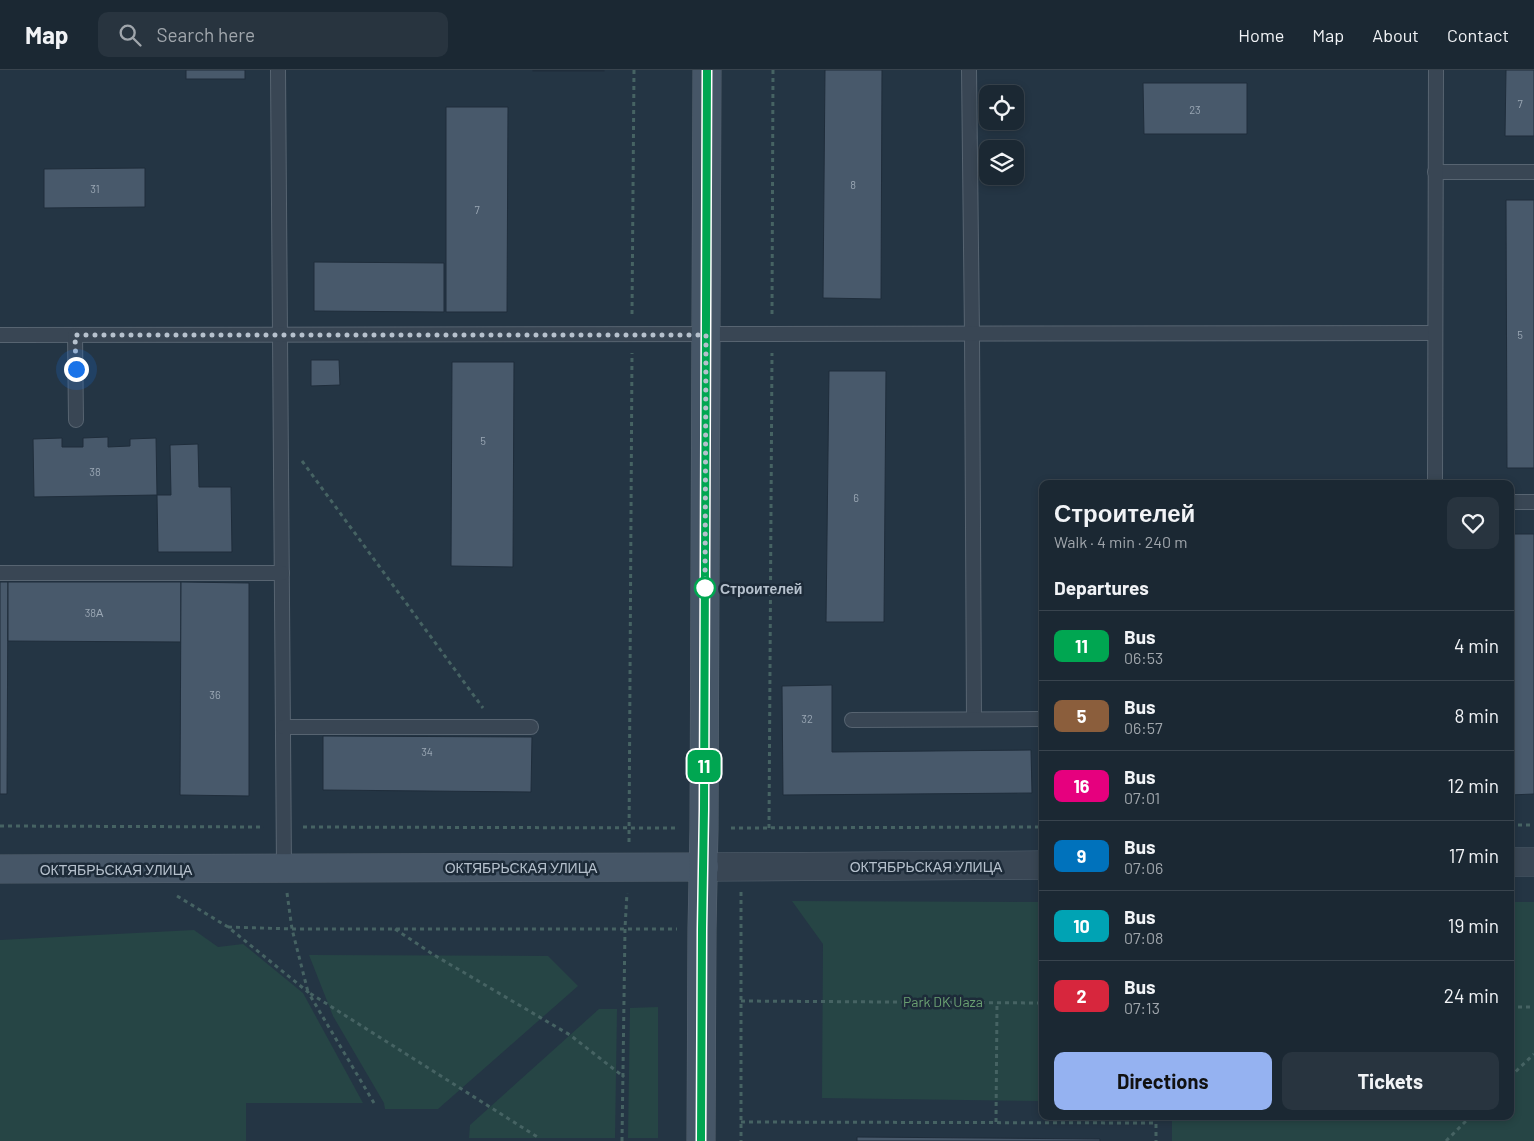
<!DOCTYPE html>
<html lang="en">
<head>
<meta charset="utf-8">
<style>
	body { margin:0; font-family:Barlow,sans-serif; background:#28343f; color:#f1f3f6; height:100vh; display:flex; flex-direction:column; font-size:19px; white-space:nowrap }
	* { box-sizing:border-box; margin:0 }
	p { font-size:16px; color:#a0a6ac }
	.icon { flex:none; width:28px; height:28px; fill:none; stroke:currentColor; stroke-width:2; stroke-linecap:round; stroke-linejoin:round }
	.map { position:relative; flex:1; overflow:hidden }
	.panel { position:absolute; left:1039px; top:410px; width:475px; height:640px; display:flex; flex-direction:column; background:#1b2833; border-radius:10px; box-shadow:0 2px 8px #0003,0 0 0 1px #39444e }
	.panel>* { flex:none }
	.badge { padding:0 10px; border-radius:8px; font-size:18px; line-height:32px }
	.fabs { position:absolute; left:979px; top:15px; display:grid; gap:10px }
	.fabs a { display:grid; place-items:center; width:45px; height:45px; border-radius:10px; background:#1b2833; box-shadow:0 2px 8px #0003,0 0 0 1px #39444e; font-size:25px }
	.you { position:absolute; width:25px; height:25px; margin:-12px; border:4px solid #fff; border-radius:50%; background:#1a73e8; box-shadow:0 0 0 8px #1a73e833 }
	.map>.badge { position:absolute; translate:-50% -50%; box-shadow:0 0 0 2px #fff }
	h2 { padding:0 15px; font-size:19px; line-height:45px }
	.round { display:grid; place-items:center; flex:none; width:52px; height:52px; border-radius:10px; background:#28343f }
	.summary { display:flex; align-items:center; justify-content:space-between; height:85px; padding:0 15px }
	h1 { font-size:24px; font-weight:700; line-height:38px }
	.action { display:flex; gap:10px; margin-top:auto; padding:10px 15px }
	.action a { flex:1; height:58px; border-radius:10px; background:#95b2f1; color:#111; font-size:20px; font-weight:700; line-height:58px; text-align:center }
	.action a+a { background:#28343f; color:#f1f3f6 }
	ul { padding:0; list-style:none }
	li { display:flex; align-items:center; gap:15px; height:70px; padding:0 15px; border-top:1px solid #39444e }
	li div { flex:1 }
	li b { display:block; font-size:19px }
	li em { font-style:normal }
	li .badge { min-width:55px; font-weight:700; text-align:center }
	header { display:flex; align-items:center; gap:30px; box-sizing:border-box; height:70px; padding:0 25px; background:#1b2833; border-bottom:1px solid #39444e }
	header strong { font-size:24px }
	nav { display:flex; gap:28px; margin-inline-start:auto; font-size:18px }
	.search { width:350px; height:45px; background:#28343f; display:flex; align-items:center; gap:12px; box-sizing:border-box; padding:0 18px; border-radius:10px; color:#a0a6ac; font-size:19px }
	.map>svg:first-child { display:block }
	.green { fill:#264545 }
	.building { fill:#48596b; stroke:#1f2d3b }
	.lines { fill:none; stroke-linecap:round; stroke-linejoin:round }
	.service-casing { stroke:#576471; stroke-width:16 }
	.tertiary-casing { stroke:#576471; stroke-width:29 }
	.secondary-casing { stroke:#576471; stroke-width:29 }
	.path { stroke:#466363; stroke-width:3; stroke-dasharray:4 4; stroke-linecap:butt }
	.service { stroke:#394654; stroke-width:14 }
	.tertiary { stroke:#394654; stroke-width:28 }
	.secondary { stroke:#465667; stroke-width:28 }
	.line-casing { stroke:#fff; stroke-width:11 }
	.line { stroke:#00a651; stroke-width:8 }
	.walk { stroke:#b6c1cd; stroke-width:5; stroke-dasharray:0 9 }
	.stop-dot { fill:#fff; stroke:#00a651; stroke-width:2.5 }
	.labels { text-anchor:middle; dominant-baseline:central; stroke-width:5; stroke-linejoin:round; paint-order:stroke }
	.number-label { font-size:11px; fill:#9aa7b4 }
	.stop-label { font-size:14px; font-weight:bold; fill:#b6c1cd; stroke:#1d2b39; text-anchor:start }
	.street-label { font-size:14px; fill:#b6c1cd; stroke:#1d2b39 }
	.park-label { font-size:14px; fill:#6ba172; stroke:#1d2b39 }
</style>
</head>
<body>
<header>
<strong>Map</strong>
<div class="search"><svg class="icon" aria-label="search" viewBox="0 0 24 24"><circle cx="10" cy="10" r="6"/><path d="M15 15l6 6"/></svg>Search here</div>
<nav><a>Home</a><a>Map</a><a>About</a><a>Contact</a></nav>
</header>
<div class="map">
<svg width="1534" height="1071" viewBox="0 0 1534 1071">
	<rect width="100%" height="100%" fill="#243544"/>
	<g class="green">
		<path d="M792,831L1042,832V1031L822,1028L823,874Z"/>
		<path d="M1510,832H1534V1071H1172V1046H1510Z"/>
		<path d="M194,860L218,877L243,874L303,923L363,1033H246V1071H0V870Z"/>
		<path d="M309,885L548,886L578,916L438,1039H385L384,1033L333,946Z"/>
		<path d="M658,937V1068H628L630,938Z"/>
		<path d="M599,939H617L615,1068H469L470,1055Z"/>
	</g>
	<g class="building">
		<rect x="186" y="0" width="59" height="9"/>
		<rect x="533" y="0" width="71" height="1"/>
		<path d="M825,0H882L881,229L823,228Z"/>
		<path d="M1506,0H1534V66H1505Z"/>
		<path d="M1143,13H1247V64H1144Z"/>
		<path d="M446,37H508L507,242H446Z"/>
		<path d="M145,98V137L44,138V99Z"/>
		<path d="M1506,130H1534V398H1507Z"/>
		<path d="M314,192L444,193V242L314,241Z"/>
		<path d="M311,290H339L340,315L311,316Z"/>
		<path d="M452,292H514L513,497L451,496Z"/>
		<path d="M829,301H886L884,552H826Z"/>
		<path d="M108,367V377L130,376V369L156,368L157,425L34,427L33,369L62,368V377H83V368Z"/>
		<path d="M198,374L199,417H231L232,482H158L157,425H171L170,375Z"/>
		<path d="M1510,464H1534V724L1510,725V675H1513Z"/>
		<path d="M0,512H8L7,724H0Z"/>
		<path d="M8,512H181V572L8,571Z"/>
		<path d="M181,512L249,513V726L180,725Z"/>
		<path d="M832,615V682L1031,680L1032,723L783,725L782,616Z"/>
		<path d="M323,666L532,667L531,722L323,720Z"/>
		<path d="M857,1067L1100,1069V1071H857Z"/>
	</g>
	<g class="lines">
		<g class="service-casing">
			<g id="service">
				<path d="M278,0L284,798"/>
				<path d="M969,0L972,265L974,649"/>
				<path d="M1435,102H1534"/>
				<path d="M0,265L1435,263"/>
				<path d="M75,265L76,350"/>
				<path d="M1435,414L1436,0"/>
				<path d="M1510,432H1534"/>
				<path d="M0,503H282"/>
				<path d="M852,650L1042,649"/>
				<path d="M283,657H531"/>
			</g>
		</g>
		<g class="tertiary-casing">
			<g id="tertiary">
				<path d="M1510,792H1534"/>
				<path d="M704,797L1042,795"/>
			</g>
		</g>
		<g class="secondary-casing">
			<g id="secondary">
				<path d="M0,799L704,797"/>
				<path d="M701,1071L702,859L704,758L707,0"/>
			</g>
		</g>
		<g class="path">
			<path d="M632,244L634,0"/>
			<path d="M772,244L773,0"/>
			<path d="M302,391L483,638"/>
			<path d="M1510,755H1534"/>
			<path d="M0,756L264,757"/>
			<path d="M303,757L677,758"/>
			<path d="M731,758L1042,757"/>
			<path d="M769,758L772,283"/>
			<path d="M629,772L632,283"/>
			<path d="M741,822V1071"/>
			<path d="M287,823L292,859L308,922L539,1068"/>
			<path d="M177,826L228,857L308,922L374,1033"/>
			<path d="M228,857L292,859H677"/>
			<path d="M395,859L434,885L570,965L624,1007"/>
			<path d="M741,931L1042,933"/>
			<path d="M1510,937H1534"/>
			<path d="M1510,1007L1534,984"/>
			<path d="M741,1052L1156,1053V1071"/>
			<path d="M996,1052L997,933"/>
			<path d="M622,1071L625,858L627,823"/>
			<path d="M1446,1071L1471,1046"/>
		</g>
		<use href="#service" class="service"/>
		<use href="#tertiary" class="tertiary"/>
		<use href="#secondary" class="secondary"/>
	</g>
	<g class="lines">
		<g class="line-casing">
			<path id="line" d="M701,1071L702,859L704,739L707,0"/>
		</g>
		<use href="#line" class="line"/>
		<path class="walk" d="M76,299L75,265H706L705,523V518"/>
	</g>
	<circle class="stop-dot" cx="705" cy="518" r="10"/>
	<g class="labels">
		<g class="number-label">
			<text x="1520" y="33">7</text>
			<text x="1195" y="39">23</text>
			<text x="853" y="114">8</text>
			<text x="95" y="118">31</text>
			<text x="477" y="139">7</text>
			<text x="1520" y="264">5</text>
			<text x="483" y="370">5</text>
			<text x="95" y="401">38</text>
			<text x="856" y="427">6</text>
			<text x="94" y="542">38А</text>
			<text x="215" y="624">36</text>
			<text x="807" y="648">32</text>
			<text x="427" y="681">34</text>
		</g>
		<g class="stop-label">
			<text x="720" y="518">Строителей</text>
		</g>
		<g class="street-label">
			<text x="926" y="796">ОКТЯБРЬСКАЯ УЛИЦА</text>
			<text x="521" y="797">ОКТЯБРЬСКАЯ УЛИЦА</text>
			<text x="116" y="799">ОКТЯБРЬСКАЯ УЛИЦА</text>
		</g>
		<g class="park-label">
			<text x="943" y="931">Park DK Uaza</text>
		</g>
	</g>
</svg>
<div class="fabs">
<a><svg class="icon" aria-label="locate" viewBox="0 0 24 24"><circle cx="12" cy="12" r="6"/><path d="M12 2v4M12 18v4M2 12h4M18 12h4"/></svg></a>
<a><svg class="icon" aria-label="layers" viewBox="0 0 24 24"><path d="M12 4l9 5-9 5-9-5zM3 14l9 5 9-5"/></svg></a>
</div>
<div class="you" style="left:76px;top:299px"></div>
<b class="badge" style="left:704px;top:696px;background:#00a651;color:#fff">11</b>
<section class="panel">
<div class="summary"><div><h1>Строителей</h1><p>Walk · 4 min · 240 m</p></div><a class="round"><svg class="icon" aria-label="heart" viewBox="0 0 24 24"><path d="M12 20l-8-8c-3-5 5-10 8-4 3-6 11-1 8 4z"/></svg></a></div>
<h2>Departures</h2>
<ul>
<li><span class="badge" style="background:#00a651;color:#fff">11</span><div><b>Bus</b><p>06:53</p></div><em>4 min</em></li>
<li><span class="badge" style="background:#8b5e3c;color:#fff">5</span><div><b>Bus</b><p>06:57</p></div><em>8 min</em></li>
<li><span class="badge" style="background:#e6007e;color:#fff">16</span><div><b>Bus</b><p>07:01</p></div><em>12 min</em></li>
<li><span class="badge" style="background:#0072bc;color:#fff">9</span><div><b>Bus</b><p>07:06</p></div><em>17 min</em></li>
<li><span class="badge" style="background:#00a3b4;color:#fff">10</span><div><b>Bus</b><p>07:08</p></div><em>19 min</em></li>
<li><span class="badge" style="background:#d7263d;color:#fff">2</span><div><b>Bus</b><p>07:13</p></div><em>24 min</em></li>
</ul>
<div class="action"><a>Directions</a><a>Tickets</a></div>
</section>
</div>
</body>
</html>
